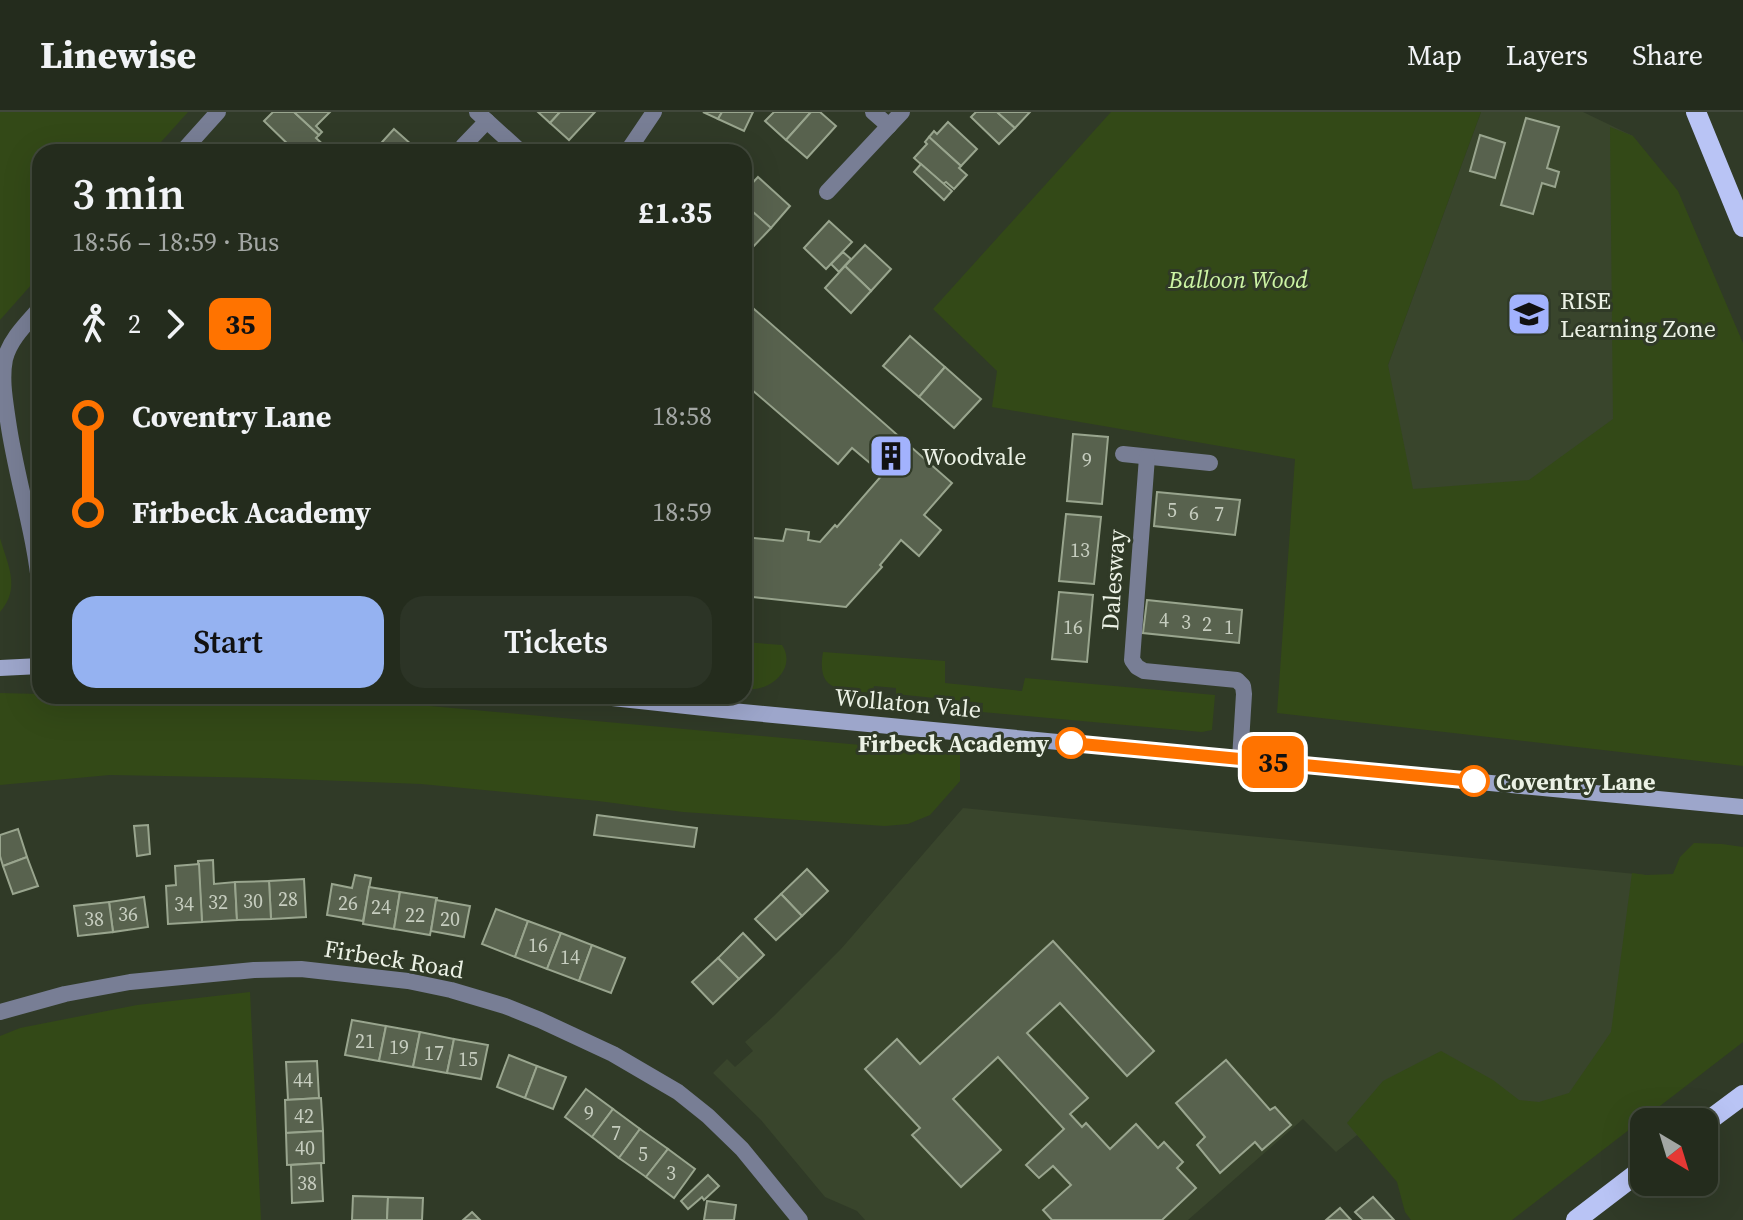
<!DOCTYPE html>
<html lang="en">
<head>
<meta charset="utf-8">
<style>
	body { margin:0; font-family:"Source Serif 4",serif; background:#2c3426; color:#f1f3f6; height:100vh; display:flex; flex-direction:column; font-size:30px; white-space:nowrap }
	* { box-sizing:border-box; margin:0 }
	p { font-size:26px; color:#a3a7a4 }
	.icon { flex:none; width:44px; height:44px; fill:none; stroke:currentColor; stroke-width:2; stroke-linecap:round; stroke-linejoin:round }
	.map { position:relative; flex:1; overflow:hidden }
	.details { position:absolute; left:32px; top:32px; width:720px; height:560px; display:flex; flex-direction:column; background:#242c1d; border-radius:24px; box-shadow:0 8px 32px #0002,0 0 0 2px #41483b }
	.details>* { flex:none }
	.badge { padding:0 16px; border-radius:12px; font-size:28px; line-height:52px }
	.needle { width:52px; rotate:142deg }
	.tools { position:absolute; left:1630px; top:996px; display:grid; gap:16px }
	.tools a { display:grid; place-items:center; width:88px; height:88px; border-radius:16px; background:#242c1d; box-shadow:0 8px 32px #0002,0 0 0 2px #41483b; font-size:40px }
	.map>.badge { position:absolute; translate:-50% -50%; box-shadow:0 0 0 4px #fff }
	.legs { display:flex; align-items:center; gap:12px; height:88px; padding:0 40px; font-size:26px }
	.legs p { margin-inline-start:auto }
	.overview { display:flex; align-items:center; justify-content:space-between; height:136px; padding:0 40px }
	h1 { font-size:44px; font-weight:600; line-height:60px }
	.cta { display:flex; gap:16px; margin-top:auto; padding:16px 40px }
	.cta a { flex:1; height:92px; border-radius:24px; background:#95b2f1; color:#111; font-size:32px; font-weight:600; line-height:92px; text-align:center }
	.cta a+a { background:#2c3426; color:#f1f3f6 }
	ul { padding:0 40px; list-style:none }
	li { display:flex; align-items:center; gap:28px; height:96px; font-size:30px }
	li i { display:grid; place-items:center; width:12px; height:100%; margin:0 10px; background:currentColor }
	li i::after { content:''; width:20px; height:20px; margin:-10px; border:6px solid; border-radius:50%; background:#242c1d }
	li p { margin-inline-start:auto }
	li:first-child i { background:linear-gradient(#0000 50%,currentColor 0) }
	li:last-child i { background:linear-gradient(currentColor 50%,#0000 0) }
	header { display:flex; align-items:center; gap:48px; box-sizing:border-box; height:112px; padding:0 40px; background:#242c1d; border-bottom:2px solid #41483b }
	header strong { font-size:38px }
	nav { display:flex; gap:44px; margin-inline-start:auto; font-size:28px }
	.map>svg:first-child { display:block }
	.built { fill:#39452c }
	.green { fill:#334917 }
	.building { fill:#58624e; stroke:#99a58e; stroke-width:2 }
	.lines { fill:none; stroke-linecap:round; stroke-linejoin:round }
	.street { stroke:#787e95; stroke-width:16 }
	.secondary { stroke:#9da6cb; stroke-width:16 }
	.primary { stroke:#b9c4f5; stroke-width:20 }
	.line-1-casing { stroke:#fff; stroke-width:18 }
	.line-1 { stroke:#ff7300; stroke-width:12 }
	.stop-1-dot { fill:#fff; stroke:#ff7300; stroke-width:4 }
	.labels { text-anchor:middle; dominant-baseline:central; stroke-width:6; stroke-linejoin:round; paint-order:stroke }
	.number-label { font-size:20px; fill:#c6cdbf }
	.park-label { font-size:24px; font-style:italic; fill:#ccf4a4; stroke:#303a27 }
	.poi-label { font-size:24px; fill:#ebf1e5; stroke:#303a27; text-anchor:start }
	.street-label { font-size:24px; fill:#ebf1e5; stroke:#303a27 }
	.stop-label { font-size:24px; font-weight:bold; fill:#ebf1e5; stroke:#303a27; text-anchor:end }
</style>
</head>
<body>
<header>
<strong>Linewise</strong>
<nav><a>Map</a><a>Layers</a><a>Share</a></nav>
</header>
<div class="map">
<svg width="1743" height="1108" viewBox="0 0 1743 1108">
	<rect width="100%" height="100%" fill="#303a27"/>
	<g class="built">
		<path d="M1481,0H1583L1633,24L1649,399L1398,406L1388,253Z"/>
		<path d="M963,696L1646,763L1691,941L1487,1108H1433L1357,1023L1336,1040L1303,1007L1188,1108H865L857,1099L825,1085L761,1008L713,961L727,947L735,955L753,939L745,930L774,904L841,837Z"/>
	</g>
	<g class="green">
		<path d="M0,0H188L152,40H40V163L0,208Z"/>
		<path d="M1111,0H1481L1388,253L1413,377L1529,368L1613,307L1610,15L1633,24L1678,79L1743,231V654L1277,601L1295,347L992,295L997,259L933,197Z"/>
		<path d="M0,426C8,454 21,476 0,500Z"/>
		<path d="M745,530L782,533C797,556 771,579 749,577V570L744,569Z"/>
		<path d="M823,540L945,549V571L1022,579L1025,566L1215,583L1212,618L1202,620L982,600L983,591L896,582V576L874,574L873,581C841,577 816,581 823,540Z"/>
		<path d="M0,581L40,582V584L331,585L960,642V669L930,703L908,712L885,714L683,700L598,689L421,672L265,666L110,663L0,673Z"/>
		<path d="M1694,731L1722,732L1743,735V930L1512,1108H1411L1405,1100L1397,1070L1347,1011L1383,969L1441,939L1493,968L1519,988L1539,990L1569,981L1611,920L1632,761L1646,763L1673,762L1680,745Z"/>
		<path d="M250,880L261,1108H0V924L20,916L137,893Z"/>
	</g>
	<g class="building">
		<path d="M273,0H294L319,23L316,26L327,36L323,40H300L296,36L294,38L264,9Z"/>
		<path d="M294,0H330L316,14L322,20L319,23Z"/>
		<path d="M538,0H560L550,11Z"/>
		<path d="M560,0H595L569,28L550,11Z"/>
		<path d="M703,0H722L718,7Z"/>
		<path d="M722,0H753L744,19L718,7Z"/>
		<path d="M774,0H811L786,28L765,9Z"/>
		<path d="M811,0H820L836,14L807,46L786,28Z"/>
		<path d="M976,0H997L1015,16L999,32L971,5Z"/>
		<path d="M997,0H1030L1015,16Z"/>
		<path d="M1526,6L1559,15L1547,56L1559,60L1555,75L1542,71L1533,102L1501,93Z"/>
		<path d="M948,10L977,37L961,54L929,25L934,19L937,22Z"/>
		<path d="M394,17L412,33L406,40H373Z"/>
		<path d="M1480,23L1505,31L1495,66L1470,59Z"/>
		<path d="M929,25L961,54L959,56L967,63L954,77L946,70L943,72L914,46L927,32L925,30Z"/>
		<path d="M921,52L952,79L944,88L914,60Z"/>
		<path d="M758,65L790,94L771,116L744,92V80Z"/>
		<path d="M744,92L771,116L750,138L744,132Z"/>
		<path d="M829,109L852,130L826,157L804,136Z"/>
		<path d="M865,133L891,157L871,179L845,154Z"/>
		<path d="M843,140L851,147L839,160L831,152Z"/>
		<path d="M845,154L871,179L851,201L825,176Z"/>
		<path d="M754,197L952,371L924,403L941,418L919,444L901,428L880,453L882,455L846,495L744,484V425L783,429L786,417L809,420L808,428L820,430L835,413L837,415L883,362L852,336L838,352L744,271V209Z"/>
		<path d="M910,224L945,255L919,285L883,254Z"/>
		<path d="M945,255L981,287L954,316L919,285Z"/>
		<path d="M1073,322L1108,325L1102,392L1067,389Z"/>
		<path d="M1157,380L1240,388L1235,423L1154,414Z"/>
		<path d="M1066,402L1101,405L1094,472L1059,469Z"/>
		<path d="M1059,480L1093,483L1087,550L1052,547Z"/>
		<path d="M1147,488L1242,498L1239,531L1143,521Z"/>
		<path d="M597,703L697,716L694,735L594,723Z"/>
		<path d="M148,713L150,742L137,744L134,714Z"/>
		<path d="M18,717L27,745L3,754L0,744V723Z"/>
		<path d="M27,745L38,774L13,782L3,754Z"/>
		<path d="M213,748L214,772L235,770L237,808L202,810L198,749Z"/>
		<path d="M199,752L202,810L168,812L166,774L176,773L175,754Z"/>
		<path d="M807,757L828,779L802,804L781,782Z"/>
		<path d="M355,763L371,766L363,809L327,803L332,772L352,776Z"/>
		<path d="M304,767L306,805L271,807L269,769Z"/>
		<path d="M269,769L271,807L237,808L235,770Z"/>
		<path d="M369,775L400,780L394,817L363,812Z"/>
		<path d="M400,780L437,786L430,823L394,817Z"/>
		<path d="M781,782L802,804L776,828L755,807Z"/>
		<path d="M144,785L148,815L113,820L109,790Z"/>
		<path d="M436,788L470,794L464,825L431,819Z"/>
		<path d="M109,790L113,820L78,824L74,794Z"/>
		<path d="M496,797L528,809L515,845L482,832Z"/>
		<path d="M528,809L561,821L547,857L515,845Z"/>
		<path d="M561,821L592,833L579,869L547,857Z"/>
		<path d="M743,821L764,843L739,867L718,846Z"/>
		<path d="M1053,829L1154,939L1127,964L1060,891L1027,921L1088,986L1070,1002L1082,1015L1086,1011L1110,1037L1136,1012L1158,1036L1164,1030L1183,1050L1177,1056L1196,1076L1162,1108H1052L1043,1098L1071,1073L1053,1054L1039,1066L1026,1053L1064,1017L998,945L953,987L1001,1038L961,1075L912,1023L920,1016L865,957L897,927L920,952Z"/>
		<path d="M592,833L625,846L611,881L579,869Z"/>
		<path d="M718,846L739,867L713,892L692,870Z"/>
		<path d="M352,908L386,914L379,949L345,943Z"/>
		<path d="M386,914L420,920L413,955L379,949Z"/>
		<path d="M420,920L454,927L447,961L413,955Z"/>
		<path d="M454,927L488,933L481,967L447,961Z"/>
		<path d="M509,943L537,954L525,986L497,975Z"/>
		<path d="M1226,948L1270,998L1275,995L1291,1013L1262,1038L1255,1030L1220,1061L1197,1033L1205,1025L1176,991Z"/>
		<path d="M317,949L319,986L288,988L286,950Z"/>
		<path d="M537,954L566,965L553,997L525,986Z"/>
		<path d="M586,977L613,997L592,1025L565,1005Z"/>
		<path d="M321,986L323,1019L286,1021L285,988Z"/>
		<path d="M613,997L640,1017L619,1046L592,1025Z"/>
		<path d="M640,1017L668,1037L646,1065L619,1046Z"/>
		<path d="M323,1019L324,1051L287,1053L286,1021Z"/>
		<path d="M668,1037L695,1057L674,1086L646,1065Z"/>
		<path d="M321,1051L323,1089L292,1091L291,1053Z"/>
		<path d="M708,1063L719,1074L704,1088L702,1085L688,1097L681,1089Z"/>
		<path d="M353,1084L388,1085L387,1108H352Z"/>
		<path d="M388,1085L423,1086L422,1108H387Z"/>
		<path d="M1373,1085L1394,1108H1363L1355,1100Z"/>
		<path d="M707,1089L736,1093L734,1108H704Z"/>
		<path d="M1340,1096L1351,1108H1326Z"/>
		<path d="M472,1100L480,1108H463Z"/>
	</g>
	<g class="lines">
		<g class="street">
			<path d="M477,0L521,40"/>
			<path d="M873,0L889,14"/>
			<path d="M463,34L487,9"/>
			<path d="M182,40L218,0"/>
			<path d="M627,40L654,0"/>
			<path d="M827,80L902,0"/>
			<path d="M40,196C27,211 10,227 5,247C1,267 5,288 8,309C16,366 35,421 40,479"/>
			<path d="M1123,342L1210,351"/>
			<path d="M1147,345L1132,548L1137,555L1144,559L1237,568L1243,574L1244,582L1240,647"/>
			<path d="M40,501V528"/>
			<path d="M0,900L65,882L130,870L254,858L301,857L408,869L451,878L505,894L540,908L613,942L678,980L708,1004L742,1037L800,1108"/>
		</g>
		<g class="secondary">
			<path d="M0,556L40,554"/>
			<path d="M594,584L732,599L1743,695"/>
		</g>
		<g class="primary">
			<path d="M1696,0L1743,115"/>
			<path d="M1704,1012L1743,983"/>
			<path d="M1576,1108L1644,1056"/>
		</g>
	</g>
	<g class="lines">
		<g class="line-1-casing">
			<path id="line-1" d="M1071,631L1474,669"/>
		</g>
		<use href="#line-1" class="line-1"/>
	</g>
	<defs>
		<g id="school-square" transform="scale(2.3)"><rect x="-9" y="-9" width="18" height="18" rx="4" fill="#a2b2fd" stroke="#303a27"/><path d="M0-5L7-2L0 1L-7-2ZM-4 1L0 2.5L4 1V4Q0 6-4 4Z" fill="#111"/></g>
		<g id="building-square" transform="scale(2.3)"><rect x="-9" y="-9" width="18" height="18" rx="4" fill="#a2b2fd" stroke="#303a27"/><path d="M-4-6H4V6H1V3H-1V6H-4ZM-2.5-4.3h1.7v1.8h-1.7ZM.8-4.3h1.7v1.8H.8ZM-2.5-1h1.7V.8h-1.7ZM.8-1h1.7V.8H.8Z" fill="#111"/></g>
	</defs>
	<g fill-rule="evenodd">
		<use href="#school-square" x="1529" y="202"/>
		<use href="#building-square" x="891" y="344"/>
	</g>
	<g class="stop-1-dot">
		<circle cx="1071" cy="631" r="14"/>
		<circle cx="1474" cy="669" r="14"/>
	</g>
	<g class="labels">
		<g class="number-label">
			<text x="1087" y="348">9</text>
			<text x="1172" y="398">5</text>
			<text x="1194" y="401">6</text>
			<text x="1219" y="402">7</text>
			<text x="1080" y="438">13</text>
			<text x="1164" y="508">4</text>
			<text x="1186" y="510">3</text>
			<text x="1207" y="512">2</text>
			<text x="1073" y="515">16</text>
			<text x="1229" y="515">1</text>
			<text x="288" y="787">28</text>
			<text x="253" y="789">30</text>
			<text x="218" y="790">32</text>
			<text x="348" y="791">26</text>
			<text x="184" y="792">34</text>
			<text x="381" y="795">24</text>
			<text x="128" y="802">36</text>
			<text x="415" y="803">22</text>
			<text x="94" y="807">38</text>
			<text x="450" y="807">20</text>
			<text x="538" y="833">16</text>
			<text x="570" y="845">14</text>
			<text x="365" y="929">21</text>
			<text x="399" y="935">19</text>
			<text x="434" y="941">17</text>
			<text x="468" y="947">15</text>
			<text x="303" y="968">44</text>
			<text x="589" y="1001">9</text>
			<text x="304" y="1004">42</text>
			<text x="616" y="1021">7</text>
			<text x="305" y="1036">40</text>
			<text x="643" y="1042">5</text>
			<text x="671" y="1061">3</text>
			<text x="307" y="1071">38</text>
		</g>
		<g class="park-label">
			<text x="1238" y="167">Balloon Wood</text>
		</g>
		<g class="poi-label">
			<text x="1560" y="188">RISE<tspan x="1560" dy="28">Learning Zone</tspan></text>
			<text x="922" y="344">Woodvale</text>
		</g>
		<g class="street-label">
			<text transform="translate(1113 468) rotate(-86)">Dalesway</text>
			<text transform="translate(908 591) rotate(5)">Wollaton Vale</text>
			<text transform="translate(394 847) rotate(9)">Firbeck Road</text>
		</g>
		<g class="stop-label">
			<text x="1049" y="631">Firbeck Academy</text>
			<text x="1496" y="669" text-anchor="start">Coventry Lane</text>
		</g>
	</g>
</svg>
<div class="tools">
<a><svg class="needle" viewBox="-14 -14 28 28"><path d="M0-13l5 13h-10z" fill="#e53935"/><path d="M0 13l5-13h-10z" fill="#a3a7a4"/></svg></a>
</div>
<b class="badge" style="left:1273px;top:650px;background:#ff7300;color:#111">35</b>
<section class="details">
<div class="overview"><div><h1>3 min</h1><p>18:56 – 18:59 · Bus</p></div><b>£1.35</b></div>
<div class="legs"><svg class="icon" aria-label="walk" viewBox="0 0 24 24"><circle cx="13" cy="4" r="2"/><path d="M13 8l-2 6 4 7M11 14l-3 7M7 12l3-4h3l4 4"/></svg>2<svg class="icon" aria-label="forward" viewBox="0 0 24 24"><path d="M9 5l7 7-7 7"/></svg><b class="badge" style="background:#ff7300;color:#111">35</b></div>
<ul>
<li><i style="color:#ff7300"></i><b>Coventry Lane</b><p>18:58</p></li>
<li><i style="color:#ff7300"></i><b>Firbeck Academy</b><p>18:59</p></li>
</ul>
<div class="cta"><a>Start</a><a>Tickets</a></div>
</section>
</div>
</body>
</html>
